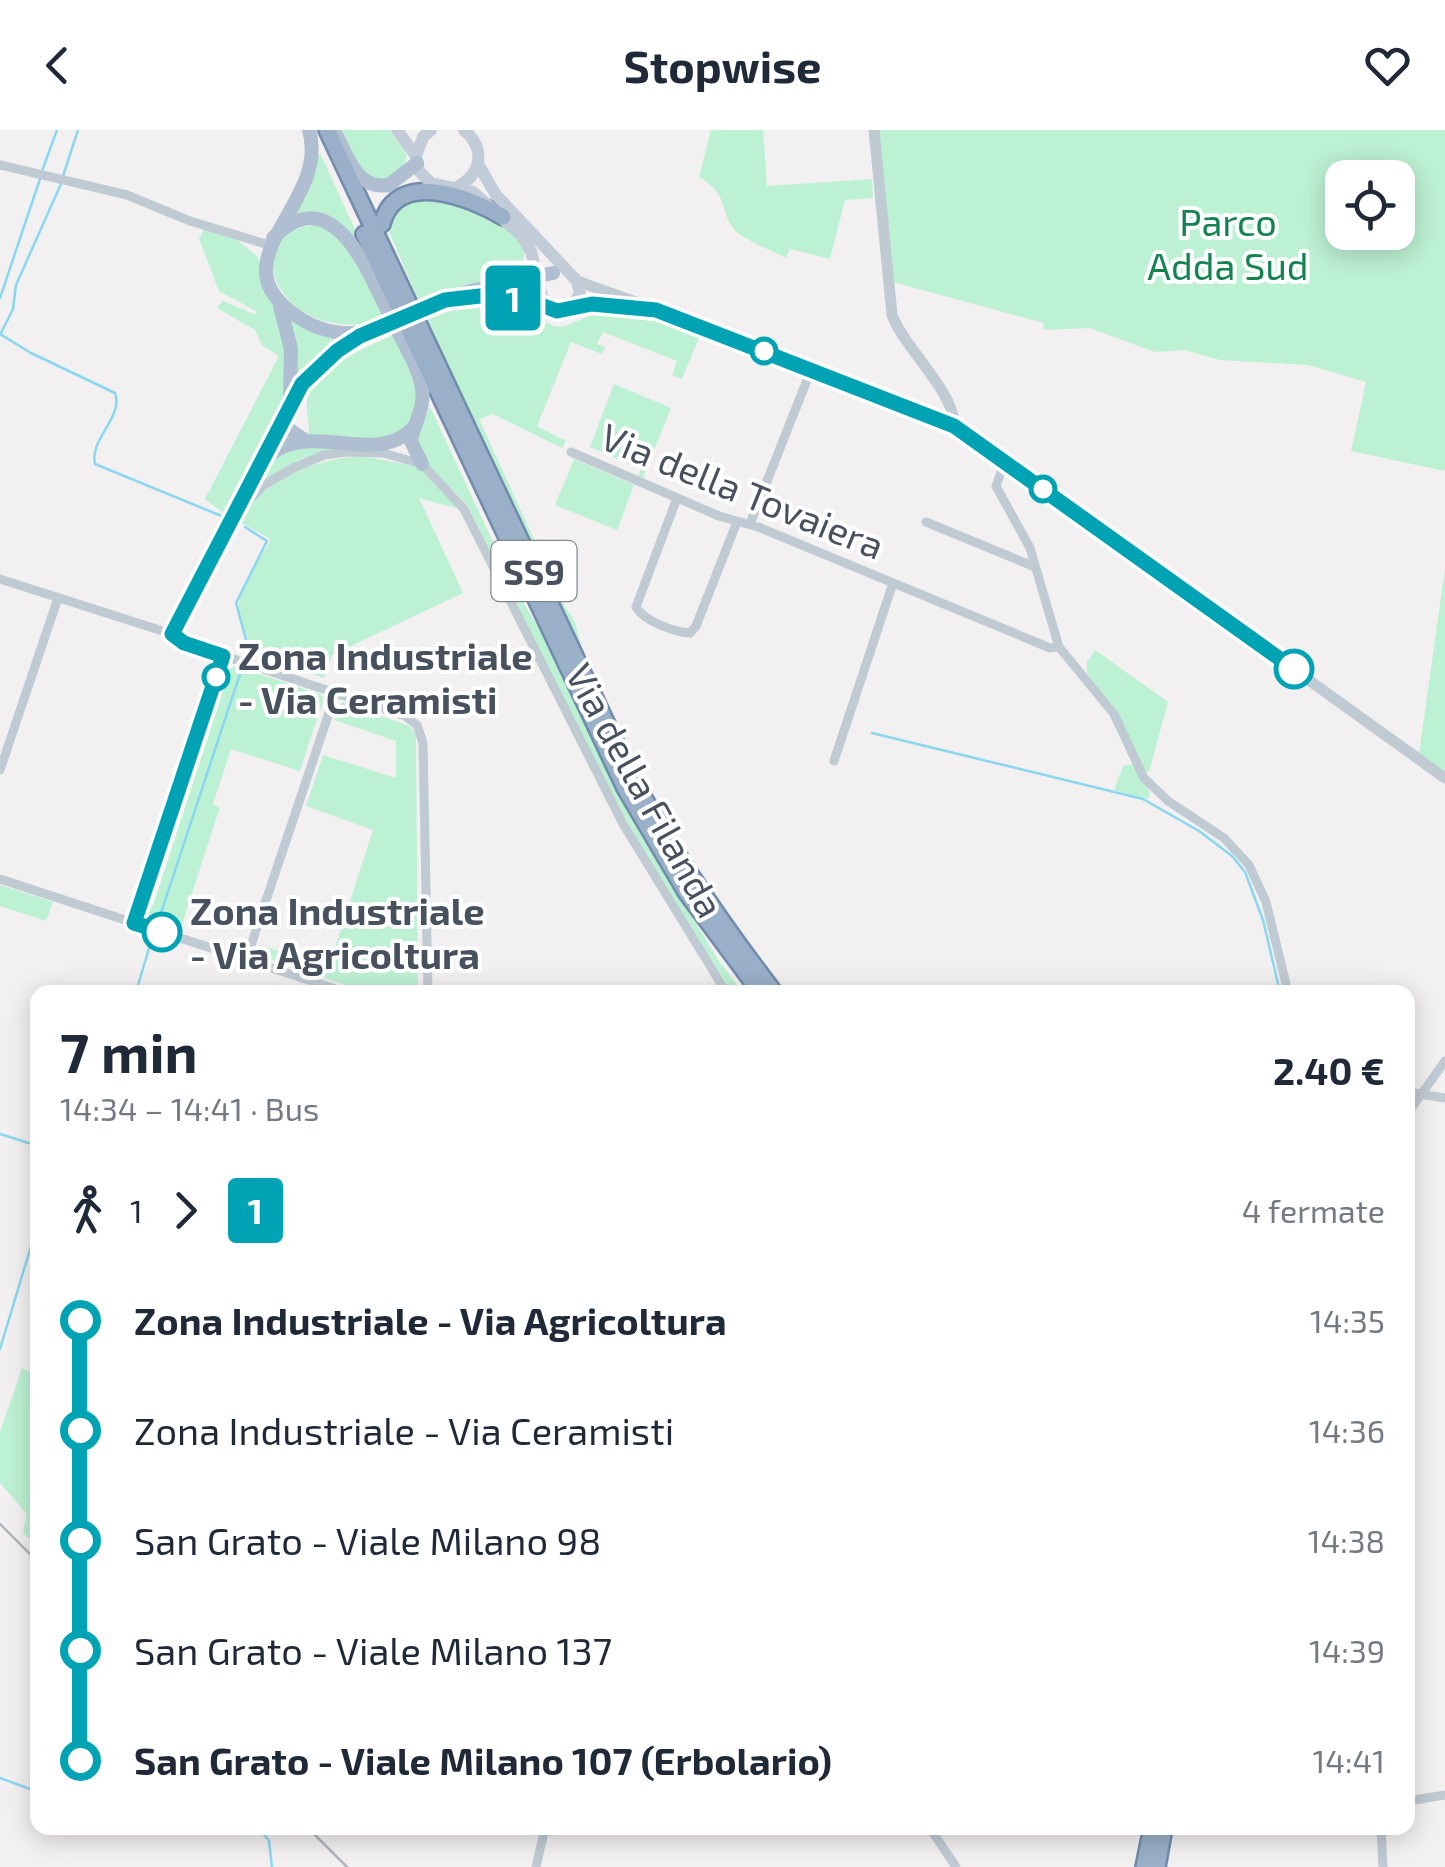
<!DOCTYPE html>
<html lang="it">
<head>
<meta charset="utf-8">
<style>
	body { margin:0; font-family:"Exo 2",sans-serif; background:#f2f2f3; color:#1f2937; height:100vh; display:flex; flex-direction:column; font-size:38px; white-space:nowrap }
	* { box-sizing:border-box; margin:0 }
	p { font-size:32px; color:#747a83 }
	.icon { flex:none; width:55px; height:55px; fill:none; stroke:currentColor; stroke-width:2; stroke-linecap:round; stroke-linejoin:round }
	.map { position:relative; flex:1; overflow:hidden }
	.panel { position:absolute; left:30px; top:855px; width:1385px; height:850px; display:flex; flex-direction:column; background:#fff; border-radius:20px; box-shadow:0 5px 25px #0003 }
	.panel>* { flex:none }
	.badge { padding:0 20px; border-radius:8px; font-size:35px; line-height:65px }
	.fabs { position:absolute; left:1325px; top:30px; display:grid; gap:20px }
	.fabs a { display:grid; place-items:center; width:90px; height:90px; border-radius:20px; background:#fff; box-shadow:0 5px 25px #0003; font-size:50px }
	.map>.badge { position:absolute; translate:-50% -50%; box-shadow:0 0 0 5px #fff }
	.legs { display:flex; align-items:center; gap:15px; height:110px; padding:0 30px; font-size:32px }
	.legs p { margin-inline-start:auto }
	.head { display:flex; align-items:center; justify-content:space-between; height:170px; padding:0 30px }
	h1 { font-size:55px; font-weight:700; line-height:75px }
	ul { padding:0 30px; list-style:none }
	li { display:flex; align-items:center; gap:35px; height:110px; font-size:38px }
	li i { display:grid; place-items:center; width:15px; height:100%; margin:0 12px; background:currentColor }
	li i::after { content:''; width:25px; height:25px; margin:-12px; border:8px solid; border-radius:50%; background:#fff }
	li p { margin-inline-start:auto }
	li:first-child i { background:linear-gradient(#0000 50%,currentColor 0) }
	li:last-child i { background:linear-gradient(currentColor 50%,#0000 0) }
	header { display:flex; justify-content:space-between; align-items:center; height:130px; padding:0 30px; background:#fff; font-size:45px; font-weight:700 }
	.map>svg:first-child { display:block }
	.green { fill:#bdf1d3; fill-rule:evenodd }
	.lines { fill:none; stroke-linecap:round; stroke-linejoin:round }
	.stream { stroke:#89d7f0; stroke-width:2.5 }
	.trunk-casing { stroke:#718bac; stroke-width:20 }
	.minor { stroke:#c0cad2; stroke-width:9 }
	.tertiary { stroke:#c0cad2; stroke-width:11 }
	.secondary { stroke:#c2ccd9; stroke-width:12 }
	.primary { stroke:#afbed0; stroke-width:14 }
	.trunk { stroke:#9aafc8; stroke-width:15 }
	.rail { stroke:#b2b5bb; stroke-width:2.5 }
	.primary-bridge { stroke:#afbed0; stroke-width:14 }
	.line-1-casing { stroke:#fff; stroke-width:22 }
	.line-1 { stroke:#00a3b4; stroke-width:15 }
	.stop-1-dot { fill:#fff; stroke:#00a3b4; stroke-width:5 }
	.labels { text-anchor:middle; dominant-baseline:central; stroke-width:8; stroke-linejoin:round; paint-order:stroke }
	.shield { fill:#fff; stroke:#7e868e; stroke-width:2.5 }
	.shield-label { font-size:35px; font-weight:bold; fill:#47525e }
	.park-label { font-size:38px; fill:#13844f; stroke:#fff }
	.street-label { font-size:38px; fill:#47525e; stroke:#fff }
	.stop-label { font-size:38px; font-weight:bold; fill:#47525e; stroke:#fff; text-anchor:start }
</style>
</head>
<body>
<header><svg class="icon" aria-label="back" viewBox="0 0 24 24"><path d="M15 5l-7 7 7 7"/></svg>Stopwise<svg class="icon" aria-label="heart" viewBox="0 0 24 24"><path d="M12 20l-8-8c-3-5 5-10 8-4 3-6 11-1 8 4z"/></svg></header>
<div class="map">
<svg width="1445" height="1737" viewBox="0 0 1445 1737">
	<rect width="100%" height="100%" fill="#f2f0f0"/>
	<g class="green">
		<path d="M341,0H389L407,25L404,37L381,52L361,44Z"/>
		<path d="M711,0H763L767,56L872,49L873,68L845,70L830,129L790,119L786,128C773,121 744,110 735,100C720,84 729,63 699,47Z"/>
		<path d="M878,0H1445V341L1351,321L1366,252L1308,235L1220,230L1184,220L1155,222L1090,198L1043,200L1044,193L893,152ZM1342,48H1398V102H1342Z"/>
		<path d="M317,25H321L361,113L338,92L293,88L312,51Z"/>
		<path d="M416,69C461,68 497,83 525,119L523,137L510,149L465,155L420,175L388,99C390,82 402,74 416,69Z"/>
		<path d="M317,95L341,106L387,188C284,224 227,102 317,95Z"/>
		<path d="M204,99L237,110L257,126L285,205L284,268L226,385L205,369L279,226L262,215L255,200L217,178L223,171L254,184L258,182L219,161L199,109Z"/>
		<path d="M491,177L524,180L553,196L563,197L589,186L603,185L652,191L658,188L700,205L682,249L672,245L677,231L603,202L597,214L605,217L602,224L571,212L537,296L566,311L562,318L493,284L479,289L564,475L575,492L581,516L578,517L424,191L450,181Z"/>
		<path d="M290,188L349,209L296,255Z"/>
		<path d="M394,205L419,261L411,291L398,302L383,309L308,306C311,294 306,285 307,273C308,241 370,215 394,205Z"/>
		<path d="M614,254L671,278L643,348L638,346L641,339L590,317Z"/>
		<path d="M430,277L514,457L548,514L634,689L718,830L743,862H732L647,727L607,655L468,376L424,330L416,307Z"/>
		<path d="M334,316V320L300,329L255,356C269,316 298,318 334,316Z"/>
		<path d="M362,326L419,337L459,379L419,368L463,463L332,525L324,548L260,527L249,529C253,513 241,499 239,483C235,458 259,432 270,411L269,408L238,391C267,347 311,330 362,326Z"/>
		<path d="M574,329L634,355L617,400L555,375Z"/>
		<path d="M1445,438V643L1419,624Z"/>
		<path d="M1095,520L1168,572L1149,642L1145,641L1115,582L1087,543V532Z"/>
		<path d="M235,536L322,565L324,568L300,641L231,619L213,674L220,677L180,800L152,790L146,781L148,775L153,776L225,555L221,553L225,542Z"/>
		<path d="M342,572L409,596L416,605L418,862H367L259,826L260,815L329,836L373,700L306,676L323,625L396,648V611L334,590Z"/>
		<path d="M1133,634L1150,662L1148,669L1114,660L1123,636Z"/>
		<path d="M0,755L53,772L46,791L0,776Z"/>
		<path d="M22,1238L37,1245V1417L23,1402L27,1384L0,1353V1302Z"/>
	</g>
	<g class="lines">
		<g class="stream">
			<path d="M42,41L57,0"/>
			<path d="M63,46L78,0"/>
			<path d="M0,168L40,49"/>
			<path d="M1,203L13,179L16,155L61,54"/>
			<path d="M0,204L31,223L115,263C124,287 89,309 95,334L224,387"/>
			<path d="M245,397L267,411L236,473L248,517L246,528"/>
			<path d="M872,603L1143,669L1199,701L1232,726L1245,742L1263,790L1280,862"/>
			<path d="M156,798L243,535"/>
			<path d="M136,862L153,805"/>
			<path d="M0,1004L38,1016"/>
			<path d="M0,1219L38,1093"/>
			<path d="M0,1648L38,1662"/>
			<path d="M259,1698L269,1711L272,1737"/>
		</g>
		<g class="trunk-casing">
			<g id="trunk">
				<path d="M327,0L630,643C672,721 720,792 774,862"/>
				<path d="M382,94C396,38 470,67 503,87"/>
				<path d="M364,104L625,658L686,762L760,862"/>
				<path d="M1144,1737L1152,1698"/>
				<path d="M1157,1737L1164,1698"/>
			</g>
		</g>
		<g class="minor">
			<path d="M0,35L127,65L190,91L269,115"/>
			<path d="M571,322L719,386L758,397L1050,518L1059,517"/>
			<path d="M1005,331L996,356L1030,418L1059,517L1114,584L1144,648L1168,671L1224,708L1249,735L1266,772L1288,862"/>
			<path d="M677,368L636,477C644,491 674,502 690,503L696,496L737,392"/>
			<path d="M239,373L285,285"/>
			<path d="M229,391L264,355L293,338L324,325L347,322L383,323L422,334L464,379L623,694L726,862"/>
			<path d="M926,392L1035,437"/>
			<path d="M750,394L811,240"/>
			<path d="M0,449L172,504L185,513L405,586L417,595L423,613L428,862"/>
			<path d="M172,504L232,387"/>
			<path d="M834,631L893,453"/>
			<path d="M0,640L58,468"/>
			<path d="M0,749L345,862"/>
			<path d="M134,793L223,525"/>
			<path d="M246,830L336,562"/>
			<path d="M1408,962L1445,968"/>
			<path d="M1408,983L1445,931"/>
			<path d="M1408,1671L1445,1665"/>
			<path d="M930,1698L956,1737"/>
			<path d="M1381,1698L1383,1737"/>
			<path d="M536,1737L545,1698"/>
		</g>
		<g class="tertiary">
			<path d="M874,0L892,185C904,218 956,263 954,296"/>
			<path d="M577,151L672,185L966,304L1445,648"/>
			<path d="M574,175L637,178"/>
		</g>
		<g class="secondary">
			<path d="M397,0L416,26"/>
			<path d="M431,0L423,7L416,26L419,41L431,53L473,62L521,105L531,121L543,171L551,179H569L580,164L577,151L496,65L478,34"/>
			<path d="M457,57C482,44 486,18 464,0"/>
		</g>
		<g class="primary">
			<path d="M309,0C331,75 211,130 298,187C320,202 347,206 373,201"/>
			<path d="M333,0C349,25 354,60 389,55L417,33"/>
			<path d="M273,108C334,46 370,146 391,188C401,210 419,235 422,259C425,278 414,293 411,311L422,334"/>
			<path d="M476,166L528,170L546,175"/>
			<path d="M434,174L470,161L553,143"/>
			<path d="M280,176L291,219L290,268"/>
			<path d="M288,279C303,247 332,219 364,204"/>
			<path d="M286,285L287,298L303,309"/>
			<path d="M263,330C308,285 376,341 415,296"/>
		</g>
		<use href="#trunk" class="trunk"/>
		<g class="rail">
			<path d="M0,1394L38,1432"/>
			<path d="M308,1698L347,1737"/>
		</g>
		<path class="primary-bridge" d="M386,196L434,174"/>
	</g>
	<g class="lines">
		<g class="line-1-casing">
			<path id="line-1" d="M162,802L134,793L223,526L184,513L172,504L302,254L337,221L360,206L445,170L480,166L528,170L557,181L592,174L656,180L954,296L1294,539"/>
		</g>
		<use href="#line-1" class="line-1"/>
	</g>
	<g class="stop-1-dot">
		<circle cx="764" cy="221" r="12"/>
		<circle cx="1043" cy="359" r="12"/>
		<circle cx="1294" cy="539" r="18"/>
		<circle cx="216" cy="547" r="12"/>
		<circle cx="162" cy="802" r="18"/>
	</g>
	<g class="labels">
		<rect class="shield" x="491.5" y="411" width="85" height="60" rx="8"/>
		<g class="shield-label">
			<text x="534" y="441">SS9</text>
		</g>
		<g class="park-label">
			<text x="1228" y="91">Parco<tspan x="1228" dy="44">Adda Sud</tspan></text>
		</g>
		<g class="street-label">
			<text transform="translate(743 360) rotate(22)">Via della Tovaiera</text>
			<text transform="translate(646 660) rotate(61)">Via della Filanda</text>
		</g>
		<g class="stop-label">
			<text x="238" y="525">Zona Industriale<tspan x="238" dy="44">- Via Ceramisti</tspan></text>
			<text x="190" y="780">Zona Industriale<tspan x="190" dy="44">- Via Agricoltura</tspan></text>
		</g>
	</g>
</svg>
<div class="fabs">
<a><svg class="icon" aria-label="locate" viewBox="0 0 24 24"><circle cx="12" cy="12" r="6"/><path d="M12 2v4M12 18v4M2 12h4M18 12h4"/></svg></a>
</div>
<b class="badge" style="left:513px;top:168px;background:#00a3b4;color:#fff">1</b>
<section class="panel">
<div class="head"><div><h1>7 min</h1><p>14:34 – 14:41 · Bus</p></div><b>2.40 €</b></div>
<div class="legs"><svg class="icon" aria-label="walk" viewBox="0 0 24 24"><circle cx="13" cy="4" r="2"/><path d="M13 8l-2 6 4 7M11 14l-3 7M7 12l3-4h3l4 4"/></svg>1<svg class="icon" aria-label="forward" viewBox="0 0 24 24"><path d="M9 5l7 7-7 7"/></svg><b class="badge" style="background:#00a3b4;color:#fff">1</b><p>4 fermate</p></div>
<ul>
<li><i style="color:#00a3b4"></i><b>Zona Industriale - Via Agricoltura</b><p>14:35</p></li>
<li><i style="color:#00a3b4"></i><span>Zona Industriale - Via Ceramisti</span><p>14:36</p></li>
<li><i style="color:#00a3b4"></i><span>San Grato - Viale Milano 98</span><p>14:38</p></li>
<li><i style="color:#00a3b4"></i><span>San Grato - Viale Milano 137</span><p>14:39</p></li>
<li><i style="color:#00a3b4"></i><b>San Grato - Viale Milano 107 (Erbolario)</b><p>14:41</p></li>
</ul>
</section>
</div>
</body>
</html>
